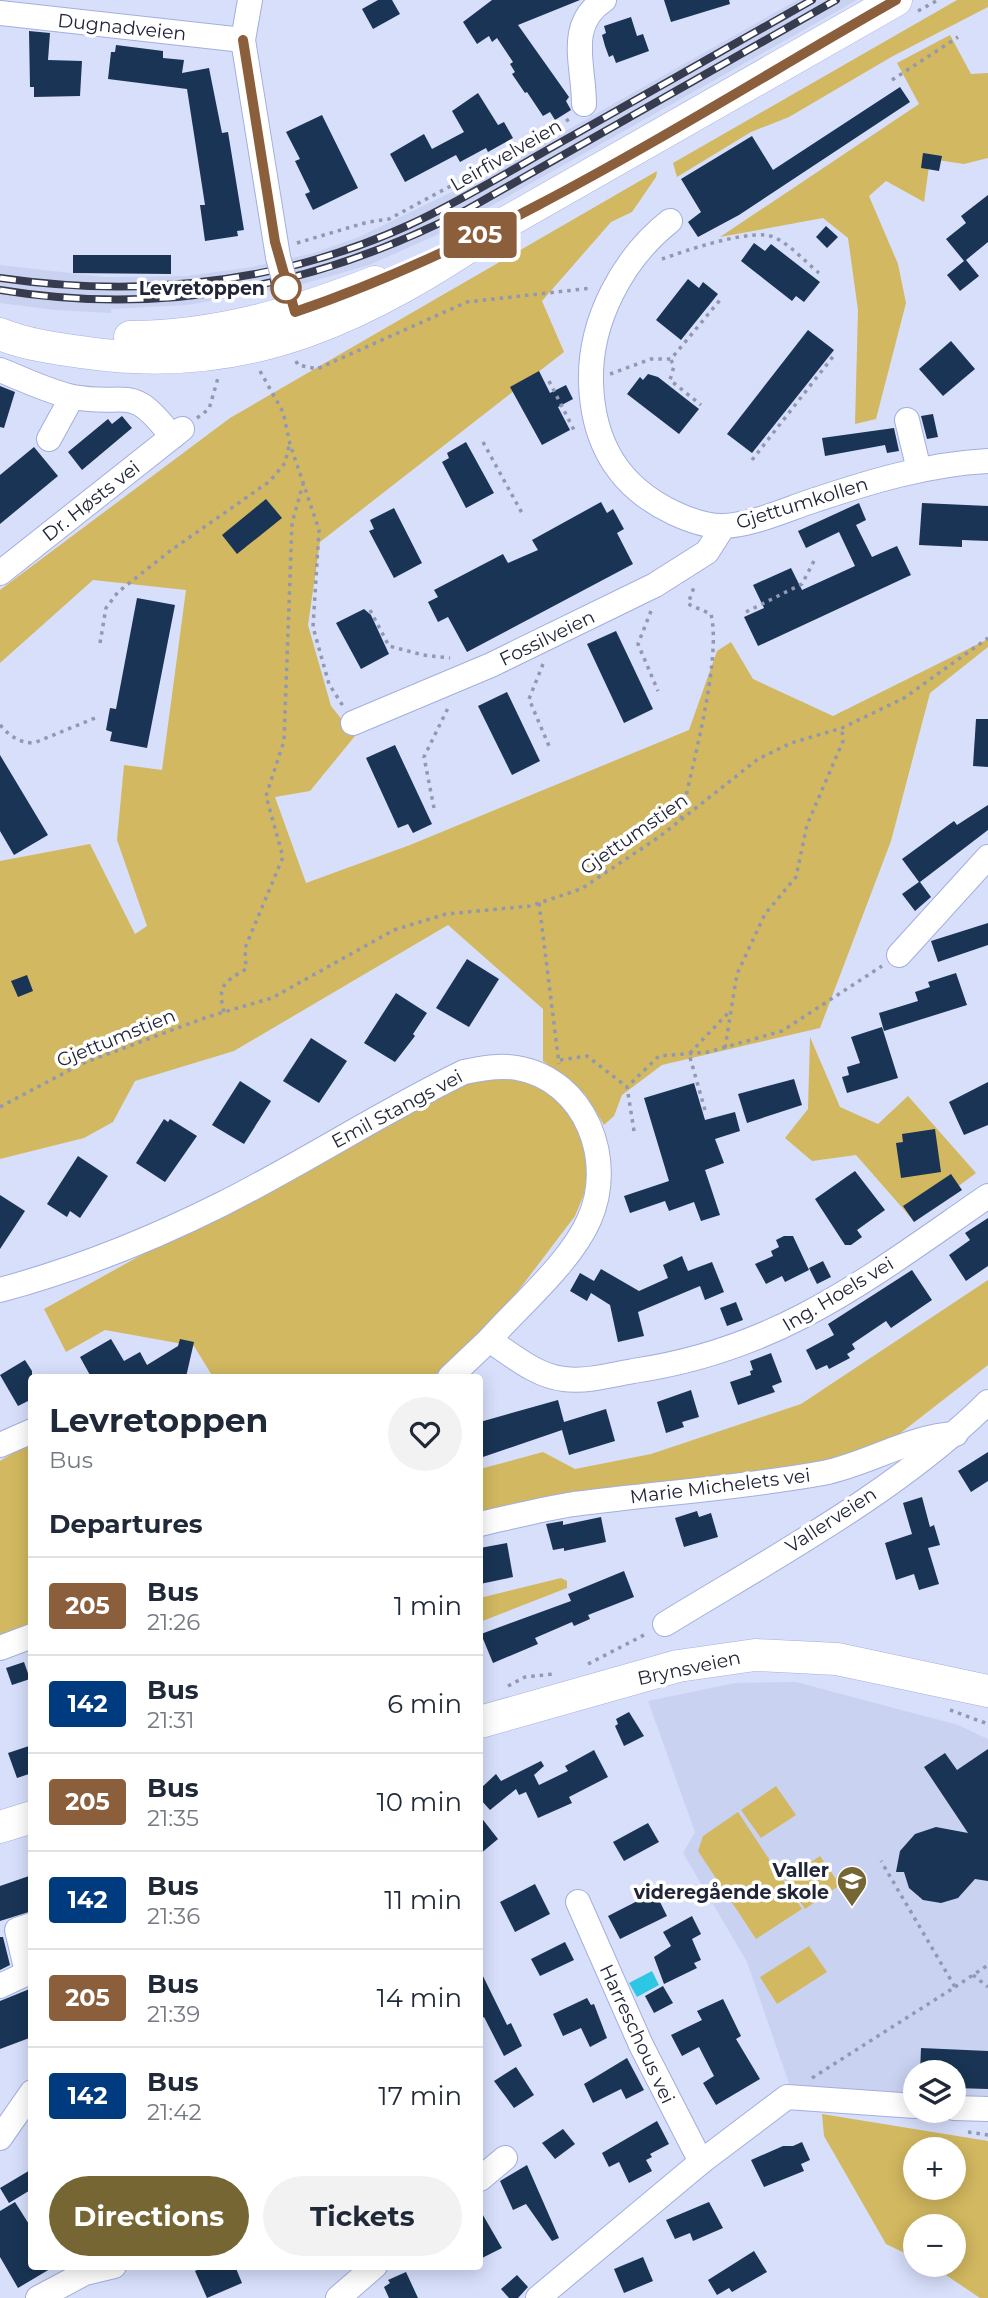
<!DOCTYPE html>
<html lang="en">
<head>
<meta charset="utf-8">
<style>
	body { margin:0; font-family:Montserrat,sans-serif; background:#f2f2f3; color:#1f2937; height:100vh; display:flex; flex-direction:column; font-size:26px; white-space:nowrap }
	* { box-sizing:border-box; margin:0 }
	p { font-size:23px; color:#747a83 }
	.icon { flex:none; width:38px; height:38px; fill:none; stroke:currentColor; stroke-width:2; stroke-linecap:round; stroke-linejoin:round }
	.map { position:relative; flex:1; overflow:hidden }
	.side { position:absolute; left:28px; top:1374px; width:455px; height:896px; display:flex; flex-direction:column; background:#fff; border-radius:7px; box-shadow:0 4px 18px #0003 }
	.side>* { flex:none }
	.badge { padding:0 14px; border-radius:5px; font-size:24px; line-height:46px }
	.controls { position:absolute; left:903px; top:2060px; display:grid; gap:14px }
	.controls a { display:grid; place-items:center; width:63px; height:63px; border-radius:50%; background:#fff; box-shadow:0 4px 18px #0003; font-size:35px }
	.map>.badge { position:absolute; translate:-50% -50%; box-shadow:0 0 0 4px #fff }
	h2 { padding:0 21px; font-size:26px; line-height:63px }
	.round { display:grid; place-items:center; flex:none; width:74px; height:74px; border-radius:37px; background:#f2f2f3 }
	.summary { display:flex; align-items:center; justify-content:space-between; height:119px; padding:0 21px }
	h1 { font-size:33px; font-weight:700; line-height:52px }
	.button { display:flex; gap:14px; margin-top:auto; padding:14px 21px }
	.button a { flex:1; height:80px; border-radius:42px; background:#756634; color:#fff; font-size:28px; font-weight:700; line-height:80px; text-align:center }
	.button a+a { background:#f2f2f3; color:#1f2937 }
	ul { padding:0; list-style:none }
	li { display:flex; align-items:center; gap:21px; height:98px; padding:0 21px; border-top:2px solid #e0e1e3 }
	li div { flex:1 }
	li b { display:block; font-size:26px }
	li em { font-style:normal }
	li .badge { min-width:77px; font-weight:700; text-align:center }
	.map>svg:first-child { display:block }
	.built { fill:#cad2f2 }
	.green { fill:#d2b860; fill-rule:evenodd }
	.water { fill:#2dc7e3 }
	.building { fill:#193454 }
	.lines { fill:none; stroke-linecap:round; stroke-linejoin:round }
	.minor-casing { stroke:#a3afdc; stroke-width:26 }
	.major-casing { stroke:#a3afdc; stroke-width:33 }
	.path { stroke:#9298b0; stroke-width:3.5; stroke-dasharray:3.5 5; stroke-linecap:butt }
	.minor { stroke:#fff; stroke-width:24 }
	.major { stroke:#fff; stroke-width:32 }
	.rail-casing { stroke:#363b4e; stroke-width:8 }
	.rail { stroke:#fff; stroke-width:5; stroke-dasharray:16; stroke-linecap:butt }
	.minor-bridge-casing { stroke:#a3afdc; stroke-width:26; stroke-linecap:butt }
	.minor-bridge { stroke:#fff; stroke-width:24 }
	.line-casing { stroke:#fff; stroke-width:16 }
	.line { stroke:#8b5e3c; stroke-width:10 }
	.stop-dot { fill:#fff; stroke:#8b5e3c; stroke-width:3.5 }
	.labels { text-anchor:middle; dominant-baseline:central; stroke-width:7; stroke-linejoin:round; paint-order:stroke }
	.street-label { font-size:19px; fill:#212537; stroke:#fff }
	.stop-label { font-size:19px; font-weight:bold; fill:#212537; stroke:#fff; text-anchor:end }
	.poi-label { font-size:19px; font-weight:bold; fill:#212537; stroke:#fff; text-anchor:end }
</style>
</head>
<body>
<div class="map">
<svg width="988" height="2298" viewBox="0 0 988 2298">
	<rect width="100%" height="100%" fill="#d7dffb"/>
	<g class="built">
		<path d="M797,0H857L448,230L369,265L296,286L187,305L111,309V313L55,310L0,303V265L105,277L187,276L252,267L314,253L359,237L491,173Z"/>
		<path d="M796,1682L958,1725L988,1739V2103L954,2100V2072H915V2098L791,2089L747,1962L683,1853L695,1832L648,1701L735,1683Z"/>
	</g>
	<g class="green">
		<path d="M957,0H988V7L893,56L789,117L751,132L677,177L673,163Z"/>
		<path d="M950,35L971,74L988,73V158L964,164L930,159L924,202L886,181L869,196L898,264L906,303L876,419L855,424L858,310L848,238L823,218L720,237L919,104L897,63Z"/>
		<path d="M657,171L656,177L632,212L611,222L542,301L564,352L320,542L308,625L331,706L355,736L310,791L275,797L306,883L410,845L689,730L717,651L731,642L753,679L833,716L988,639V647L930,693L891,841L820,1028L662,1065L622,1095L614,1116L604,1125L585,1094L543,1061V1009L448,925L234,1051L135,1081L113,1122L84,1138L0,1159V861L90,844L135,934L147,926L117,840L124,765L162,770L186,590L93,580L0,663V590L230,418Z"/>
		<path d="M810,1037L840,1107L878,1124L908,1096L976,1173L913,1220L856,1155L812,1161L785,1138L808,1109Z"/>
		<path d="M499,1070L551,1094L568,1112L585,1139L589,1161L584,1194L575,1216L499,1316L433,1377H213L194,1346L105,1330L66,1352L44,1309L432,1094Z"/>
		<path d="M988,1280V1365L880,1449L786,1470L480,1512V1469L543,1452L575,1469L651,1454L801,1404Z"/>
		<path d="M31,1442V1625L0,1638V1461Z"/>
		<path d="M561,1578L567,1581V1588L480,1622V1598Z"/>
		<path d="M776,1786L796,1815L761,1838L741,1810Z"/>
		<path d="M738,1812L802,1909L756,1939L698,1851L703,1836Z"/>
		<path d="M820,1856L840,1885L805,1909L785,1880Z"/>
		<path d="M809,1946L827,1972L777,2004L760,1977Z"/>
		<path d="M822,2114L988,2141V2298H980L931,2265L954,2264V2226H915V2258L886,2244L824,2136ZM915,2149H954V2188H915Z"/>
	</g>
	<path class="water" d="M652,1971L659,1985L637,1997L629,1983Z"/>
	<g class="building">
		<path d="M378,0H392L400,14L373,29L362,9Z"/>
		<path d="M492,0H580L518,25L569,97L566,101L571,110L555,120L550,112L543,116L527,92L525,93L512,74L515,72L510,64L513,62L497,38L492,42L489,36L477,44L463,22Z"/>
		<path d="M664,0H729L730,4L671,22Z"/>
		<path d="M631,17L637,36L643,34L649,51L616,63L613,55L609,57L605,46L602,35L606,33L604,26Z"/>
		<path d="M29,31L50,33L48,60L82,61L80,96L34,97V87H30Z"/>
		<path d="M116,45L163,51V58L184,60L182,73L209,68L222,133L228,132L244,230L237,231L238,236L205,241L200,205H205L187,89L108,79L111,52H115Z"/>
		<path d="M900,87L910,102L739,215L698,237L688,222L701,212L681,179L752,136L773,170Z"/>
		<path d="M478,93L498,125L504,122L513,138L488,152L486,148L460,162L456,155L405,182L390,154L424,134L432,149L464,132L452,111Z"/>
		<path d="M322,115L358,188L313,210L305,194L310,192L295,161L300,159L286,132Z"/>
		<path d="M923,153L942,156L939,171L921,168Z"/>
		<path d="M988,195V242L966,260L979,276L960,291L947,275L964,261L946,239L966,223L961,216Z"/>
		<path d="M826,226L838,237L827,248L816,237Z"/>
		<path d="M754,243L765,251L771,244L820,282L804,302L796,296L792,301L741,261Z"/>
		<path d="M73,255H171V274L73,273Z"/>
		<path d="M688,279L699,288L703,282L718,294L681,340L656,320Z"/>
		<path d="M808,330L834,350L752,453L727,434Z"/>
		<path d="M951,341L975,369L943,396L919,369Z"/>
		<path d="M539,371L550,393L566,385L573,399L558,407L570,430L542,445L510,387Z"/>
		<path d="M648,374L658,377L699,409L679,434L627,394L640,377L643,380Z"/>
		<path d="M0,386L15,392L4,428L0,427Z"/>
		<path d="M933,414L938,437L927,439L921,416Z"/>
		<path d="M122,416L132,428L82,470L68,452L108,419L112,424Z"/>
		<path d="M894,428L899,451L887,453L885,445L825,456L822,438Z"/>
		<path d="M466,442L494,493L466,508L442,462L449,458L447,453Z"/>
		<path d="M34,447L58,476L0,524V475Z"/>
		<path d="M266,499L282,518L237,554L222,535Z"/>
		<path d="M601,502L607,513L613,509L624,529L617,533L633,564L467,652L448,617L438,622L428,602L438,597L434,590L503,554L508,563L538,550L532,540Z"/>
		<path d="M859,503L866,520L856,525L872,557L897,546L911,575L758,646L744,617L764,608L753,585L791,568L802,590L855,566L839,532L806,548L798,531Z"/>
		<path d="M922,503L988,506V541L962,540V547L919,545Z"/>
		<path d="M394,508L422,563L394,578L369,531L374,529L370,520Z"/>
		<path d="M137,598L175,605L147,748L110,741L112,732L106,730L110,708L116,709Z"/>
		<path d="M364,609L371,615L389,654L361,669L336,623Z"/>
		<path d="M616,631L653,709L624,723L587,644Z"/>
		<path d="M507,692L540,761L512,775L478,706Z"/>
		<path d="M976,719H988V767L973,766Z"/>
		<path d="M395,745L432,824L413,833L408,824L398,828L366,758Z"/>
		<path d="M0,755L48,835L14,855L0,831Z"/>
		<path d="M988,805V830L920,882L931,897L915,911L902,894L919,882L902,859L954,821L957,825Z"/>
		<path d="M988,923V945L938,962L931,941Z"/>
		<path d="M467,959L499,979L469,1027L436,1008Z"/>
		<path d="M956,973L967,1005L884,1031L879,1013L918,1001L915,992L930,987L928,982Z"/>
		<path d="M27,975L33,991L18,997L11,981Z"/>
		<path d="M396,993L427,1013L413,1034L415,1036L395,1062L364,1043Z"/>
		<path d="M882,1027L898,1078L847,1093L842,1077L849,1075L847,1067L860,1063L851,1037Z"/>
		<path d="M311,1038L347,1061L319,1103L283,1081Z"/>
		<path d="M794,1079L802,1105L747,1123L738,1094Z"/>
		<path d="M240,1081L271,1101L244,1144L212,1125Z"/>
		<path d="M988,1082V1125L964,1135L949,1102Z"/>
		<path d="M694,1083L705,1120L735,1112L740,1131L715,1139L724,1163L705,1170L720,1215L701,1221L694,1202L669,1211L665,1201L630,1213L624,1196L669,1181L644,1098Z"/>
		<path d="M164,1119L168,1122L170,1119L197,1136L165,1182L136,1163Z"/>
		<path d="M935,1129L941,1172L901,1178L896,1143L903,1142L902,1134Z"/>
		<path d="M78,1156L108,1176L80,1218L70,1211L67,1217L47,1204Z"/>
		<path d="M855,1171L885,1210L857,1230L862,1237L851,1245H845L815,1199Z"/>
		<path d="M951,1174L962,1190L914,1222L903,1206Z"/>
		<path d="M0,1195L25,1211L0,1249Z"/>
		<path d="M988,1218V1266L966,1281L949,1255L970,1240L965,1233Z"/>
		<path d="M784,1236H793L809,1270L785,1282L782,1276L766,1284L755,1264L773,1256L771,1251L779,1247L776,1240Z"/>
		<path d="M682,1256L688,1271L712,1262L724,1292L705,1300L700,1286L638,1312L644,1336L618,1342L610,1305L591,1293L587,1301L570,1291L580,1273L594,1281L601,1269L639,1291L668,1278L663,1265Z"/>
		<path d="M823,1261L831,1277L817,1284L809,1268Z"/>
		<path d="M912,1270L932,1300L891,1328L886,1321L852,1344L855,1349L847,1354L850,1358L829,1369L827,1365L816,1370L806,1350L834,1335L828,1324Z"/>
		<path d="M736,1302L743,1320L727,1326L720,1308Z"/>
		<path d="M111,1339L124,1361L140,1352L147,1365L178,1346L180,1339L194,1342L186,1377H91L80,1357Z"/>
		<path d="M771,1353L782,1382L772,1386L775,1392L738,1405L730,1382L751,1375L750,1371L753,1370L750,1361Z"/>
		<path d="M25,1360L32,1371V1399L18,1406L0,1375Z"/>
		<path d="M691,1390L699,1417L682,1422L684,1427L666,1433L657,1402Z"/>
		<path d="M558,1400L564,1422L606,1409L615,1441L569,1455L562,1430L480,1458V1422Z"/>
		<path d="M988,1452V1481L971,1492L958,1471Z"/>
		<path d="M922,1497L930,1527L934,1525L940,1545L928,1548L939,1584L919,1590L914,1574L896,1580L885,1543L912,1534L903,1503Z"/>
		<path d="M697,1511L699,1517L711,1513L718,1537L684,1547L675,1518Z"/>
		<path d="M601,1517L606,1542L564,1551V1548L553,1550L546,1524L563,1521V1525Z"/>
		<path d="M507,1543L513,1577L480,1584V1548Z"/>
		<path d="M624,1571L634,1597L588,1615L590,1619L574,1626L572,1622L535,1638L538,1644L493,1663L481,1634L571,1601L568,1594Z"/>
		<path d="M24,1662L30,1679L12,1685L6,1668Z"/>
		<path d="M629,1712L644,1736L624,1746L615,1726L618,1724L616,1719Z"/>
		<path d="M32,1745V1773L17,1778L8,1753Z"/>
		<path d="M988,1749V1881L975,1879L958,1898L941,1903L923,1900L909,1888L904,1872H896L900,1851L915,1834L936,1827L968,1833L924,1767L945,1753L957,1770Z"/>
		<path d="M594,1750L608,1777L569,1797L572,1803L538,1818L526,1792L519,1795L516,1789L490,1810L480,1799V1789L496,1774L501,1781L541,1761L544,1766L534,1775L539,1785L568,1771L565,1766Z"/>
		<path d="M480,1816L498,1839L480,1854Z"/>
		<path d="M648,1823L659,1842L624,1861L613,1842Z"/>
		<path d="M32,1875V1911L0,1921V1886Z"/>
		<path d="M535,1884L550,1914L515,1932L500,1902Z"/>
		<path d="M655,1892L667,1916L620,1939L608,1916Z"/>
		<path d="M692,1916L701,1934L692,1939L701,1960L694,1963L697,1968L664,1984L654,1957L671,1946L663,1932Z"/>
		<path d="M0,1937H3L10,1965L0,1970Z"/>
		<path d="M565,1942L574,1960L540,1976L531,1959Z"/>
		<path d="M480,1970L507,2025L511,2023L522,2046L504,2056L484,2017L480,2019Z"/>
		<path d="M663,1986L673,2003L654,2013L645,1996Z"/>
		<path d="M32,1988V2037L0,2049V2001Z"/>
		<path d="M587,1998L591,2005L594,2004L607,2038L590,2047L581,2028L563,2036L553,2014Z"/>
		<path d="M723,1999L741,2036L736,2039L760,2079L716,2105L703,2083L714,2076L699,2047L682,2056L671,2035L702,2020L697,2011Z"/>
		<path d="M921,2048L988,2051V2089L954,2088V2072H920Z"/>
		<path d="M627,2058L644,2090L626,2099L621,2089L593,2103L584,2084Z"/>
		<path d="M516,2067L534,2095L514,2108L494,2081Z"/>
		<path d="M657,2121L669,2144L650,2154L652,2157L646,2160L652,2171L629,2183L619,2162L609,2167L602,2153Z"/>
		<path d="M563,2129L575,2144L555,2159L542,2143Z"/>
		<path d="M802,2142L810,2160L801,2164L804,2171L764,2187L751,2160L783,2146H793Z"/>
		<path d="M527,2165L559,2238L552,2241L526,2204L513,2210L500,2181Z"/>
		<path d="M32,2169V2189L9,2203L0,2188Z"/>
		<path d="M15,2202L32,2229V2266H55L18,2288L0,2257V2211Z"/>
		<path d="M709,2202L723,2228L693,2241L690,2233L675,2239L666,2220Z"/>
		<path d="M480,2210L502,2248L480,2259Z"/>
		<path d="M754,2251L767,2272L732,2292L729,2288L717,2295L708,2280Z"/>
		<path d="M643,2257L653,2281L624,2293L614,2269Z"/>
		<path d="M206,2266H235L242,2283L207,2298L195,2271Z"/>
		<path d="M406,2272L418,2298H389L384,2287L390,2283L388,2280Z"/>
		<path d="M517,2275L528,2287L518,2298H509L501,2289Z"/>
	</g>
	<g class="lines">
		<g class="minor-casing">
			<g id="minor">
				<path d="M250,0L243,40L278,257"/>
				<path d="M0,13L243,40"/>
				<path d="M584,104C584,65 566,25 604,0"/>
				<path d="M670,221C623,258 589,321 591,383C593,444 619,487 674,513C689,520 709,527 725,526C755,524 785,510 812,501C869,482 927,464 988,461"/>
				<path d="M0,370C23,379 49,392 73,397C129,407 131,382 172,437"/>
				<path d="M907,420L919,470"/>
				<path d="M49,439L72,397"/>
				<path d="M0,573L182,429"/>
				<path d="M353,723L491,665L655,585L707,552L723,527"/>
				<path d="M899,955L988,857"/>
				<path d="M0,1290C78,1269 150,1240 222,1204C304,1163 381,1112 464,1072C482,1068 499,1065 517,1068C586,1080 616,1161 589,1220C570,1263 520,1305 489,1340"/>
				<path d="M450,1377L489,1340C512,1355 536,1376 564,1379C586,1382 612,1375 633,1371C780,1350 870,1277 988,1196"/>
				<path d="M0,1445L32,1431"/>
				<path d="M480,1524C511,1517 542,1509 574,1504C657,1493 741,1488 823,1473C868,1464 910,1436 956,1434"/>
				<path d="M665,1624C771,1559 900,1490 988,1402"/>
				<path d="M0,1648L32,1636"/>
				<path d="M578,1902L641,2045L701,2162"/>
				<path d="M27,1972L17,1930L32,1925"/>
				<path d="M0,1986L32,1971"/>
				<path d="M954,2108L988,2109"/>
				<path d="M0,2138L32,2092"/>
				<path d="M480,2179L505,2158"/>
				<path d="M38,2298L85,2273L114,2266"/>
				<path d="M338,2298L375,2266"/>
				<path d="M538,2298L701,2162L787,2097L915,2106"/>
			</g>
		</g>
		<g class="major-casing">
			<g id="major">
				<path d="M0,334C27,345 59,349 88,353C251,376 369,315 500,226L896,0"/>
				<path d="M130,337C216,337 296,313 375,282"/>
				<path d="M480,1722L678,1666L755,1655L837,1659L988,1691"/>
				<path d="M0,1827L32,1817"/>
			</g>
		</g>
		<g class="path">
			<path d="M918,11L938,0"/>
			<path d="M892,80L958,37"/>
			<path d="M297,243L368,222L389,219L522,148L571,118"/>
			<path d="M662,259C687,250 738,233 765,235C783,236 805,262 819,273"/>
			<path d="M671,360L674,366L670,380L701,405"/>
			<path d="M296,361L298,365L317,369L467,302L592,288"/>
			<path d="M260,371L283,412L290,444L319,530L313,627L329,684L343,706"/>
			<path d="M610,374L651,359H671L720,300"/>
			<path d="M549,381L575,432"/>
			<path d="M197,418L209,409L218,378"/>
			<path d="M483,442L523,515"/>
			<path d="M752,460L835,354"/>
			<path d="M370,610L389,646L423,655L450,658"/>
			<path d="M651,611L638,644L658,691"/>
			<path d="M746,612L802,584L815,559"/>
			<path d="M100,643L106,608L118,592L170,551L270,481L285,463L289,446"/>
			<path d="M543,664L529,699L549,746"/>
			<path d="M0,725C10,736 19,743 34,743L95,718"/>
			<path d="M434,808L424,757L448,708"/>
			<path d="M681,819C691,769 722,661 711,614L688,604L694,587"/>
			<path d="M539,903L559,1064"/>
			<path d="M224,1012C217,986 224,982 246,969L245,948L283,857L266,796L284,741L292,523L303,484"/>
			<path d="M725,1048L737,974L765,914L796,877L807,825L843,741L842,728"/>
			<path d="M560,1060L587,1056L627,1087"/>
			<path d="M0,1107L81,1064L207,1017L272,998L394,930L446,914L530,906L581,889L659,837L758,759L791,743L842,728L904,698L988,638"/>
			<path d="M705,1110L689,1054L730,1011"/>
			<path d="M634,1131L627,1087L659,1056L708,1052L782,1031L882,966"/>
			<path d="M588,1664L646,1634"/>
			<path d="M508,1686L525,1677L554,1674"/>
			<path d="M950,1710L988,1724"/>
			<path d="M973,1975L988,1987"/>
			<path d="M955,1987L988,1965"/>
			<path d="M812,2078L955,1987L881,1861"/>
			<path d="M968,2132L988,2135"/>
		</g>
		<use href="#minor" class="minor"/>
		<use href="#major" class="major"/>
		<g class="rail-casing">
			<g id="rail">
				<path d="M0,278C140,298 280,284 409,225C465,199 518,166 572,136C652,91 732,45 812,0"/>
				<path d="M0,290C167,317 319,286 468,209L836,0"/>
			</g>
		</g>
		<use href="#rail" class="rail"/>
		<g class="minor-bridge-casing">
			<path id="minor-bridge" d="M278,257L287,290"/>
		</g>
		<use href="#minor-bridge" class="minor-bridge"/>
	</g>
	<g class="lines">
		<g class="line-casing">
			<path id="line" d="M243,40L275,242L295,312C507,240 701,111 896,0"/>
		</g>
		<use href="#line" class="line"/>
	</g>
	<defs>
		<g id="school-pin" transform="scale(1.575)"><path d="M0 17L-7.5 6A9.5 9.5 0 1 1 7.5 6Z" fill="#756634" stroke="#fff"/><path d="M0-5L7-2L0 1L-7-2ZM-4 1L0 2.5L4 1V4Q0 6-4 4Z" fill="#fff"/></g>
	</defs>
	<g fill-rule="evenodd">
		<use href="#school-pin" x="852" y="1881"/>
	</g>
	<circle class="stop-dot" cx="286" cy="288" r="14"/>
	<g class="labels">
		<g class="street-label">
			<text transform="translate(122 27) rotate(6)">Dugnadveien</text>
			<text transform="translate(506 155) rotate(-30)">Leirfivelveien</text>
			<text transform="translate(91 501) rotate(-38)">Dr. Høsts vei</text>
			<text transform="translate(802 503) rotate(-17)">Gjettumkollen</text>
			<text transform="translate(547 638) rotate(-26)">Fossilveien</text>
			<text transform="translate(634 834) rotate(-35)">Gjettumstien</text>
			<text transform="translate(116 1038) rotate(-22)">Gjettumstien</text>
			<text transform="translate(397 1109) rotate(-28)">Emil Stangs vei</text>
			<text transform="translate(838 1294) rotate(-31)">Ing. Hoels vei</text>
			<text transform="translate(720 1486) rotate(-7)">Marie Michelets vei</text>
			<text transform="translate(831 1520) rotate(-33)">Vallerveien</text>
			<text transform="translate(689 1668) rotate(-12)">Brynsveien</text>
			<text transform="translate(637 2034) rotate(65)">Harreschous vei</text>
		</g>
		<g class="stop-label">
			<text x="265" y="288">Levretoppen</text>
		</g>
		<g class="poi-label">
			<text x="829" y="1870">Valler<tspan x="829" dy="22">videregående skole</tspan></text>
		</g>
	</g>
</svg>
<div class="controls">
<a><svg class="icon" aria-label="layers" viewBox="0 0 24 24"><path d="M12 4l9 5-9 5-9-5zM3 14l9 5 9-5"/></svg></a>
<a>+</a>
<a>−</a>
</div>
<b class="badge" style="left:480px;top:235px;background:#8b5e3c;color:#fff">205</b>
<section class="side">
<div class="summary"><div><h1>Levretoppen</h1><p>Bus</p></div><a class="round"><svg class="icon" aria-label="heart" viewBox="0 0 24 24"><path d="M12 20l-8-8c-3-5 5-10 8-4 3-6 11-1 8 4z"/></svg></a></div>
<h2>Departures</h2>
<ul>
<li><span class="badge" style="background:#8b5e3c;color:#fff">205</span><div><b>Bus</b><p>21:26</p></div><em>1 min</em></li>
<li><span class="badge" style="background:#003b80;color:#fff">142</span><div><b>Bus</b><p>21:31</p></div><em>6 min</em></li>
<li><span class="badge" style="background:#8b5e3c;color:#fff">205</span><div><b>Bus</b><p>21:35</p></div><em>10 min</em></li>
<li><span class="badge" style="background:#003b80;color:#fff">142</span><div><b>Bus</b><p>21:36</p></div><em>11 min</em></li>
<li><span class="badge" style="background:#8b5e3c;color:#fff">205</span><div><b>Bus</b><p>21:39</p></div><em>14 min</em></li>
<li><span class="badge" style="background:#003b80;color:#fff">142</span><div><b>Bus</b><p>21:42</p></div><em>17 min</em></li>
</ul>
<div class="button"><a>Directions</a><a>Tickets</a></div>
</section>
</div>
</body>
</html>
